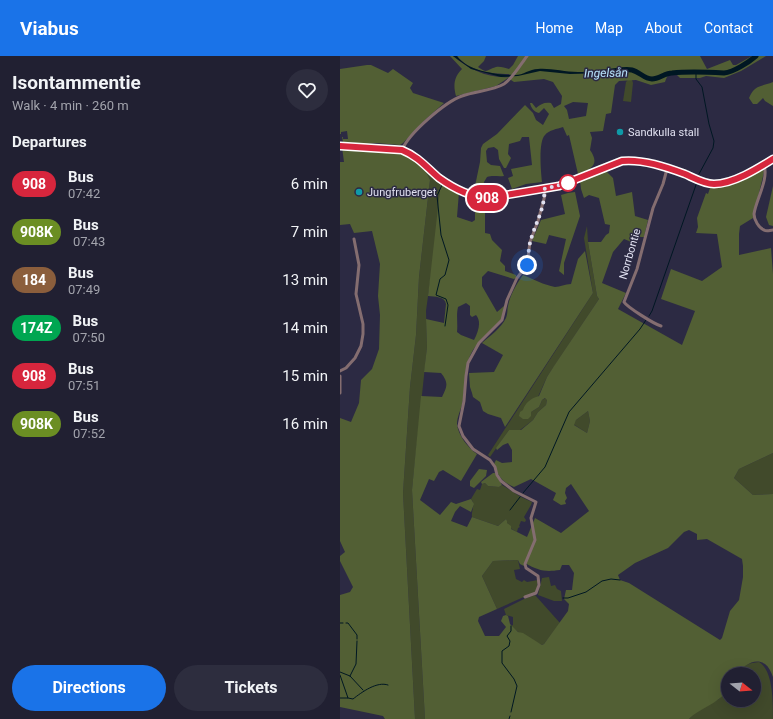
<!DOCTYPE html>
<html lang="en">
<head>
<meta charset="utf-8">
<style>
	body { margin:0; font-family:Roboto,sans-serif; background:#2d2d3e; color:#f1f3f6; height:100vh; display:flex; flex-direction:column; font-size:15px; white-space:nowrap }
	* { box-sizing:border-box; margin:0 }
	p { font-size:13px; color:#a2a3ac }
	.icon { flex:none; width:22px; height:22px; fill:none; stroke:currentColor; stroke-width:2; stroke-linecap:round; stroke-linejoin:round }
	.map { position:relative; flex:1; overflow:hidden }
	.side { display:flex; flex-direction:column; background:#212032; width:340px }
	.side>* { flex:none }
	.badge { padding:0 8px; border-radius:13px; font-size:14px; line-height:26px }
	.needle { width:26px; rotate:107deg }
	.fabs { position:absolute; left:381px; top:611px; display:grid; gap:8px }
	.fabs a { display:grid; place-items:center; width:40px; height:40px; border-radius:50%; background:#212032; box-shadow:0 4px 16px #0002,0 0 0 1px #3e3e4d; font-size:20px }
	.you { position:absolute; width:20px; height:20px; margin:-10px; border:3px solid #fff; border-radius:50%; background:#1a73e8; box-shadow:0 0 0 6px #1a73e833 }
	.map>.badge { position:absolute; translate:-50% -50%; box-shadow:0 0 0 2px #fff }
	h2 { padding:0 12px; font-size:15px; line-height:36px }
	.round { display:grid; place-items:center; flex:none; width:42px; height:42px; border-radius:21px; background:#2d2d3e }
	.summary { display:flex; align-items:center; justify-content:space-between; height:68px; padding:0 12px }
	h1 { font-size:19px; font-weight:700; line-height:30px }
	.button { display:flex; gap:8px; margin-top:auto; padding:8px 12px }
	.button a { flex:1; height:46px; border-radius:24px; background:#1a73e8; color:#fff; font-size:16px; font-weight:700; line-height:46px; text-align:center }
	.button a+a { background:#2d2d3e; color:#f1f3f6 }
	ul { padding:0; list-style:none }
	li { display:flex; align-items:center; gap:12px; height:48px; padding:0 12px }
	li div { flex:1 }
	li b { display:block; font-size:15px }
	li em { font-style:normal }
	li .badge { min-width:44px; font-weight:700; text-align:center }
	header { display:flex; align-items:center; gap:24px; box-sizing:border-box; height:56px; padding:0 20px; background:#1a73e8; color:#fff }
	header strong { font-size:19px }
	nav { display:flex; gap:22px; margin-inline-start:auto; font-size:14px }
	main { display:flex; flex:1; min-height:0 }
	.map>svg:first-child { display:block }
	.green { fill:#414a2b }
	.forest { fill:#525f34; fill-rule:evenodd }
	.water { fill:#001723 }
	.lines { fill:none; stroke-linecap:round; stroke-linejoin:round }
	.stream { stroke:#001723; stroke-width:1 }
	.river { stroke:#001723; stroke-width:5 }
	.minor { stroke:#846d70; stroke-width:3 }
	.tertiary { stroke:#846d70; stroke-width:4 }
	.line-casing { stroke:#fff; stroke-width:9 }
	.line { stroke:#d7263d; stroke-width:6 }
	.walk { stroke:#e0e0f0; stroke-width:4; stroke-dasharray:0 7.2 }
	.culture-dot { fill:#0f9aa8; stroke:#2c2a43; stroke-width:1.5 }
	.stop-dot { fill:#fff; stroke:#d7263d; stroke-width:2 }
	.labels { text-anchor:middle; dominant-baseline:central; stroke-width:3; stroke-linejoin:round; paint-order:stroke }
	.poi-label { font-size:11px; fill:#e0e0f0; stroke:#2c2a43; text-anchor:start }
	.street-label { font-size:11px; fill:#e0e0f0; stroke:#2c2a43 }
	.water-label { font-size:12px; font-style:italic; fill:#b6e2fb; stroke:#2c2a43 }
</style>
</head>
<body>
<header>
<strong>Viabus</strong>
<nav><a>Home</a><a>Map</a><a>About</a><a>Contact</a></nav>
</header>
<main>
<section class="side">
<div class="summary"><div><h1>Isontammentie</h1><p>Walk · 4 min · 260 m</p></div><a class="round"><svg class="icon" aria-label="heart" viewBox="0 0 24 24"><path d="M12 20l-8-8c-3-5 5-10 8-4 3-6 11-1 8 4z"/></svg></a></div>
<h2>Departures</h2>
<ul>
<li><span class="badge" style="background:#d7263d;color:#fff">908</span><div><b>Bus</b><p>07:42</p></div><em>6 min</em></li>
<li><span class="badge" style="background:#6b8e23;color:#fff">908K</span><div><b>Bus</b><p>07:43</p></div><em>7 min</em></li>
<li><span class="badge" style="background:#8b5e3c;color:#fff">184</span><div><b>Bus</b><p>07:49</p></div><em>13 min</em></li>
<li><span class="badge" style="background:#00a651;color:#fff">174Z</span><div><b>Bus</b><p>07:50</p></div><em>14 min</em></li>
<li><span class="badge" style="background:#d7263d;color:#fff">908</span><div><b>Bus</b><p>07:51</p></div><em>15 min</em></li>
<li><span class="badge" style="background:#6b8e23;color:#fff">908K</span><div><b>Bus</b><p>07:52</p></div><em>16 min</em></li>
</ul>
<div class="button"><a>Directions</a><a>Tickets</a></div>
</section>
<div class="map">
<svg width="433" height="663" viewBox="0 0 433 663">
	<rect width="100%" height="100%" fill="#2c2a43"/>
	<g class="green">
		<path d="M288,24H292L293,27L291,46L283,45L286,26Z"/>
		<path d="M83,109L93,119L101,125L95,189L86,255L87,291L72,434L85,663H75L63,437L70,331L76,279L79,221L90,124Z"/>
		<path d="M247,170L248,186L257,240L259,243L207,321L191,356L199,351L202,344L206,342L207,344L206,349L198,356L193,364L180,374H169L150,401L148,399L253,237L244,182Z"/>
		<path d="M248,355L250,365L247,377L233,368L236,364Z"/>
		<path d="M433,397V438L413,439L394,422L399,413Z"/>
		<path d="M145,427L148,430L159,431L162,429L181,441L192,446L191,449L184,461L186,464L185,466L181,465L179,470L180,471L178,472L177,476C171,473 167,470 166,463L158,470L132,461C131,454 136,449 131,443L137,433L140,434L142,428Z"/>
		<path d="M178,504L180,513L174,514L176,523L182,526L184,524L187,526L198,524L197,532L194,538L186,540L157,553L142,520L153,505Z"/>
		<path d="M209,521L211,530L215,529L217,533L221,535L222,545H214L198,539L202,522Z"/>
		<path d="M195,539L220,567L204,588L202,589C191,583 179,578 171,570L173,569V561L166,559L164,553L184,543Z"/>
		<path d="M419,606C433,614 433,645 433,663H349L354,657L379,643L388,631V644H414V618H397C403,609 409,607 419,606Z"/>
	</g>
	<g class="forest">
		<path d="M110,0H113C128,13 149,23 170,21L169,18C150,18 129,15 117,0H146L144,5L138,11C148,18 146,14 156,11C160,10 165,12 169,13L173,9L178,0H360L367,13L390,4L393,9H396L412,0H426L401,15L384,22L366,20L360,22H340L335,17C328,18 327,20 325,26L311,29L296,24L279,25L275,29L271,57L266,58L263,75L250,76L252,82L250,94C260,108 252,113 238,118L229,79L227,80L223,71C217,73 209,74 205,79C198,86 201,116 202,126L186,128L172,133L168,122L173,120L171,113L192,109L189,81H182L180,85L169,88L168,98L171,102L166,112H164L159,103L158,94L154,91L148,92L146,95L147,106L151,109L160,110L164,120C158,121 153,119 147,121L144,126L143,134L135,130L140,106L141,92L143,88L157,78L185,49L193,57L196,64L203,69L209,58L204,52L199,57C194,56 191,52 190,47H192L196,52C201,48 204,46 211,47L214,52L221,48L222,40L213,26L204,23L174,26L168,22L156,30L116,40C113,29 114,21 122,13ZM233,46L248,47L246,60L229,63L227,54L224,50Z"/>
		<path d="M27,9H31L48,17L53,13L73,27L70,32L73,37L104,47L86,63L63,87L60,89L36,87L26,88L3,86L2,81H3V83H8L7,75L1,76V78H0V13Z"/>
		<path d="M433,26V50L425,45L423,42L417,48H413L409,42C415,28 421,31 433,26Z"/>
		<path d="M2,91L61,96L69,99L83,109L90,124L79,221L76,279L70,331L63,437L75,663H45L43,660L0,651V539L10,536L13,531L0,505V500L5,496L0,485V362L11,366L19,347L21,324L32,313L39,293L40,259L38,240L40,208L32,175L14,177L10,168L0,169V106H4Z"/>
		<path d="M423,113L424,116L413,162L400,170L399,178V199L431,192L433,218V397L399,413L394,422L413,439L433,438V621C431,616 429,611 425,608C415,601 403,610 397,618H388C388,622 389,627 388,631C384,646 359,652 349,663H85L72,434L81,340L102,341C107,331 109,327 101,317L84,316L87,291L86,263L104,267L106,248C105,240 95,241 88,240L101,125L119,136L117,161L132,166L135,164V154L145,157V177L150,178L152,184L162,194L160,205L165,210V215L176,219V222L174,223L148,215L142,221V230L157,256L164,250C164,254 163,259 162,262C159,270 140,284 133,294C123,311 126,326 123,344C122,352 117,360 117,368C118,379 128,392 137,398L121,425L103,414L99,416L94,425L89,423L80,444L100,459L111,446L116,448L131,443L134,448L131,456L120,450L115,456L111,465L127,471L132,461L158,470L166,463L167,465V467L171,470V473L187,481L195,462L221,477L249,455L231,428L226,432L225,437L227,442L225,445L226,448L221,449L213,444L216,437L191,423L174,431C161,425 159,421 154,408L156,404L162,407L172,406V394L168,387L163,389L157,394L156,392L169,374H181L193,364L198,356L206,349L207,344L205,342L202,344L199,351L191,356V360L188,363H183L179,360L180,356L183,354C185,347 191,342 199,340L207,321L214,310L259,243L257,240L248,186H261L266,179L269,177L270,169L265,168L259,142L249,139L244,142L241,133L240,125L266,115L273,122L276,140L292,136L295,160L308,164L304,181H299L295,187L292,189L289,185L284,183L273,196L262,227L286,237L278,253L342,289L355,255L321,243L331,213L362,225L382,211L377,178L356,177L358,171L357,162L366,137L368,138L370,132L386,129ZM126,247L130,250V259L132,261L136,259C142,266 138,276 134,284L121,279L117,276C118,267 116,260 118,251ZM248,355L250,365L247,377L234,369L236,364ZM349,474L357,478V484L367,483L402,503L403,510V521L399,544L390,555L382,582L380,584L289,527L280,524L278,519L295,507L328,492L344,476ZM178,504L180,508L184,510L185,507C199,515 205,516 220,514L222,509H229L234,517L232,534H226L224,543L229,548L228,555L204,588L202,589L183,577L178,576L170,568L168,560L166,559L163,560L161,565L166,571L159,580H145L138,565L139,561L157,553L142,520L153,505Z"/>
		<path d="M433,130V170L429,169L426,161Z"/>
		<path d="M235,136L240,160L224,207V219L219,215L226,183L209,179L206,188L192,185L201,164L225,158L221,139L228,137Z"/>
		<path d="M245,195L253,237L165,371L161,362L148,358L143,355L140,346L133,341L132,337L130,331L129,317L154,316L163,299L142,287C150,280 161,272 166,262C168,257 167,254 168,250C170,239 177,227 183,219C193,223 204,229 215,231C220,231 225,228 231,228L238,203Z"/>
		<path d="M139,413L147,414L146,420L134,432L130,430V425Z"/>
		<path d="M153,417H155L162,429L159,431L148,430L145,427L142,428L141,426Z"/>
	</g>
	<path class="water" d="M113,0H117C127,15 157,19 174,19C182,20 189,13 198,13C211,12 224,16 238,16C248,16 260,13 268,17L230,18L200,15L178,20L161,21L131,13Z"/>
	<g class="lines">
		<g class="stream">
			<path d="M356,17V23L362,31L369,68L374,85L373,92L359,118"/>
			<path d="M102,129L97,140L101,179L109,204L105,219L100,223L96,239L106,243L108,249L105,270"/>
			<path d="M309,260L312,255L357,126"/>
			<path d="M183,437L205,411L229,356L300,273L306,264"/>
			<path d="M170,454L180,441"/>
			<path d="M223,542H228L246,536L262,525L271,523L280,524"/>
			<path d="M0,567H3"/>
			<path d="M6,567H8L17,579V583"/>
			<path d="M171,570V575L167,580L170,585L169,590L162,595V607L174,623L177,630L171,656"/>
			<path d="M0,616L10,620L23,634"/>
			<path d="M0,619L8,642H0"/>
			<path d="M10,620L16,608L17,585"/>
			<path d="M8,642L13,643C22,636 37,625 48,629"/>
			<path d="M169,663L170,660"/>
		</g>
		<path class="river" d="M262,16C272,16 283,12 292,14C300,16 304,23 312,23C319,23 325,17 332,17C349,15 368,16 384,17C394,16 409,6 416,0"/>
		<g class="minor">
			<path d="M62,94C69,77 105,46 122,40C135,35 152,35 164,28C172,23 181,8 187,0"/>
			<path d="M424,109C429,123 416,144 414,158C414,164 419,172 424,174C427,176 430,174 433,174"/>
			<path d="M321,270C314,268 287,251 284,246L297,213L313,152L323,128L327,113"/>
			<path d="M0,315L6,312L15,302L21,290L23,278V268L16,238L19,209L14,183"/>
			<path d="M0,320V337"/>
			<path d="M185,541L196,537L199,529L198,520L186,512L185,508L195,484L191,462L196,446L174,435L161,425L157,419L155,411L150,404L133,393L123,380L119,370L124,345L126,320L128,307L139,287L162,264L167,244L177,222L187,209L190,186L198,165L205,139L204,133"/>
		</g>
		<path class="tertiary" d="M0,90L62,94C79,101 86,111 99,122C113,132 131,141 148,142L219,130L282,105C302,103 326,112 345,118C355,122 366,128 377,128C395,127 418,112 433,103"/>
	</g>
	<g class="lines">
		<g class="line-casing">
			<path id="line" d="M0,90L62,94C79,101 86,111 99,122C113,132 131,141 148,142L219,130L282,105C303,103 326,111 345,118C354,122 364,128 374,128C393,128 417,113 433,103"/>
		</g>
		<use href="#line" class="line"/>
		<path class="walk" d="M187,209C189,202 188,194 190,187C194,169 206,152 204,133L231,126L228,127"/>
	</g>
	<g class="culture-dot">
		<circle cx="280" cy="76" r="4"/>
		<circle cx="19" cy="136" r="4"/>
	</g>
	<circle class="stop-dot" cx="228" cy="127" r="8"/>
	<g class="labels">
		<g class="poi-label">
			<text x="288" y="76">Sandkulla stall</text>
			<text x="27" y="136">Jungfruberget</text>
		</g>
		<g class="street-label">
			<text transform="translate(290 198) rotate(-74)">Norrbontie</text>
		</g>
		<g class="water-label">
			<text transform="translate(266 17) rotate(-1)">Ingelsån</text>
		</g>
	</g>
</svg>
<div class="fabs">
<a><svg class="needle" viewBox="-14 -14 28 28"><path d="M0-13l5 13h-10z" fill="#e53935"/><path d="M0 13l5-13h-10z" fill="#a2a3ac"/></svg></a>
</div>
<div class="you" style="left:187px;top:209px"></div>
<b class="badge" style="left:147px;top:142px;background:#d7263d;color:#fff">908</b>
</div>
</main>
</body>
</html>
